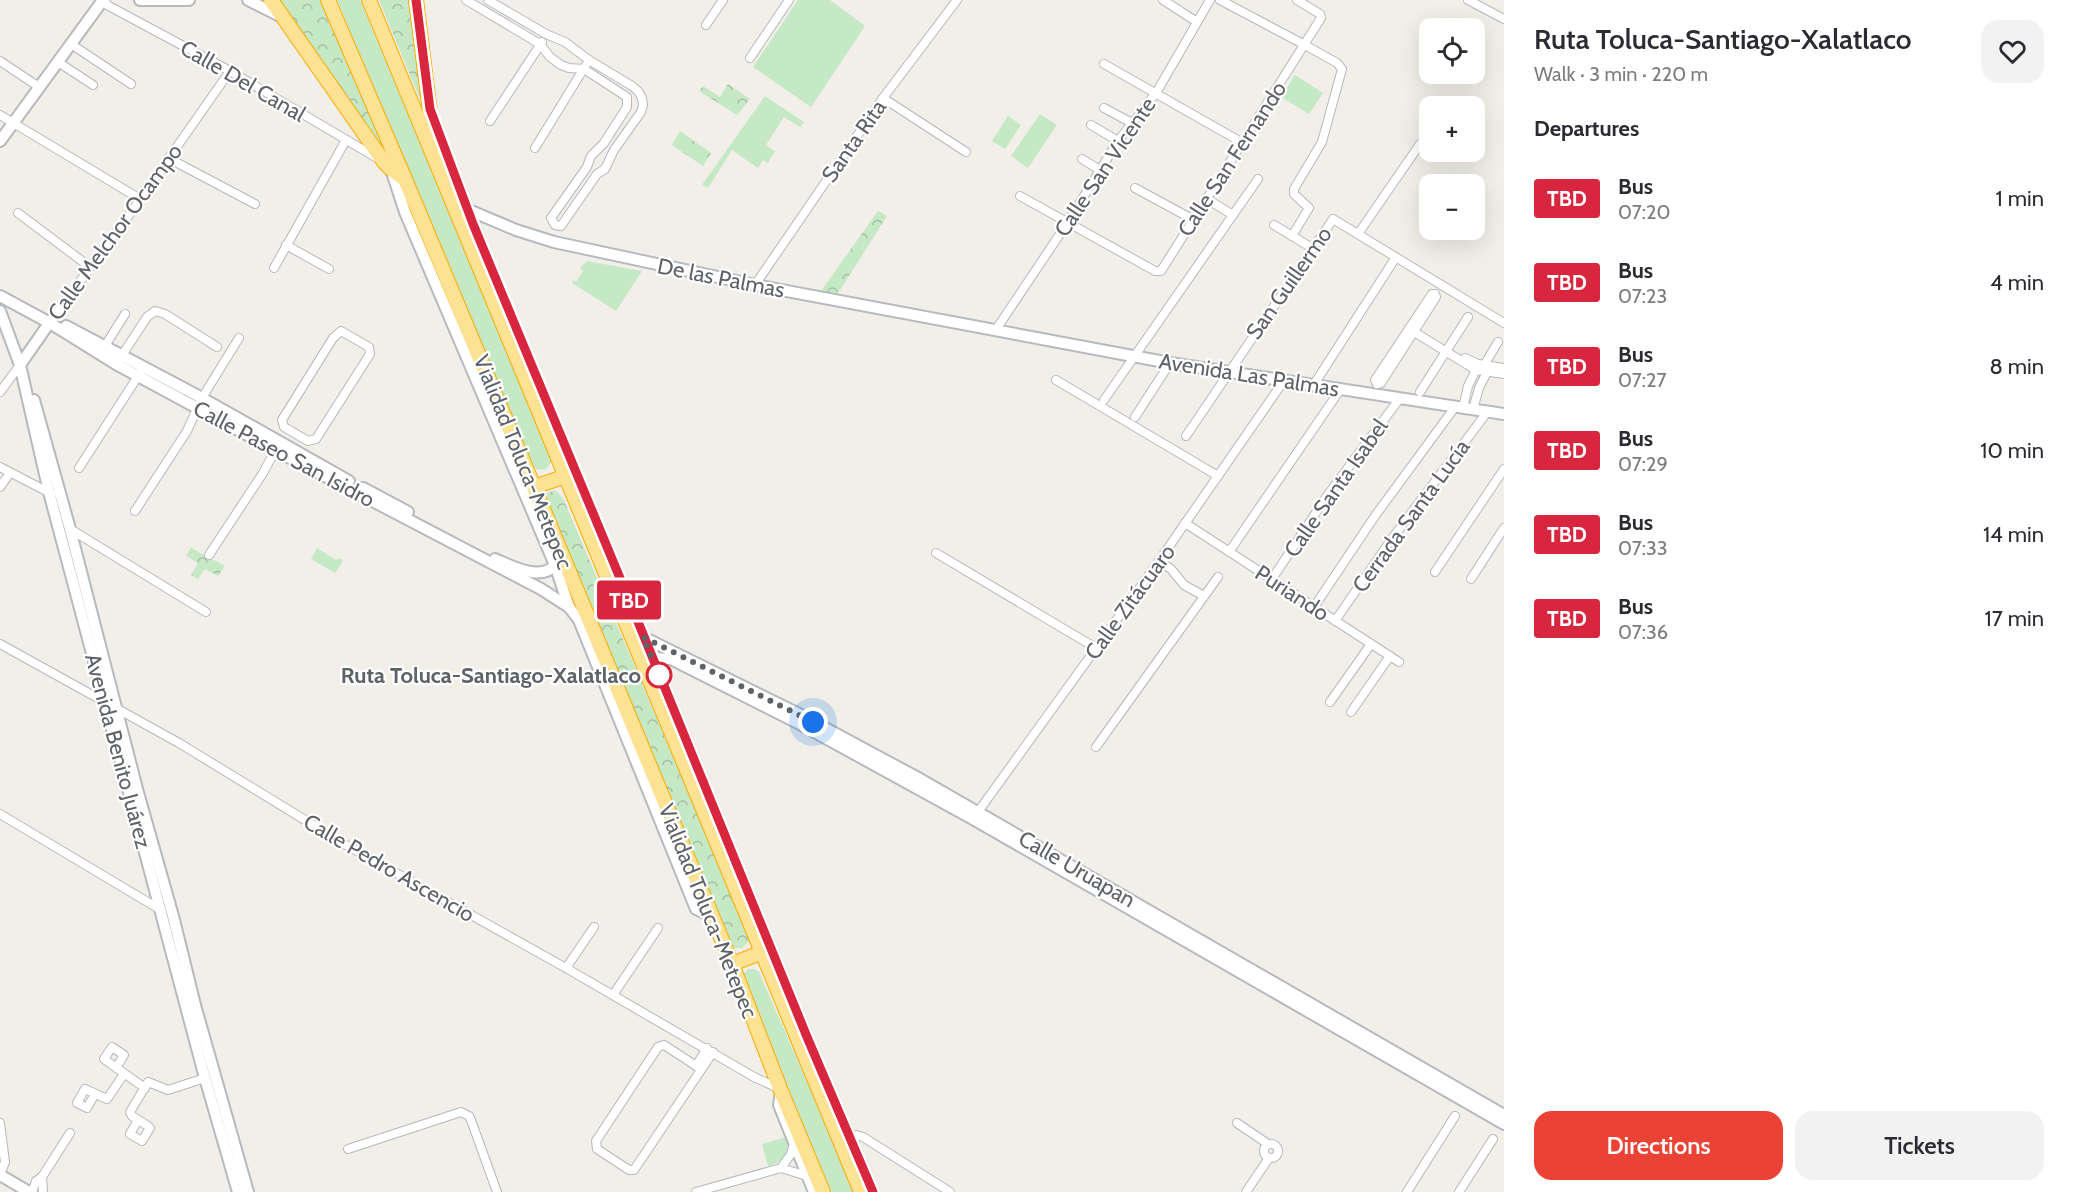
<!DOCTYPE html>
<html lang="en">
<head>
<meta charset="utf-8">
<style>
	body { margin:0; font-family:Cabin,sans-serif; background:#f2f2f3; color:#2b2b33; height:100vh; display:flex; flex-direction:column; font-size:22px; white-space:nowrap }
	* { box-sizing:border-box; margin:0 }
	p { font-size:20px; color:#7c7c81 }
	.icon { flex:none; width:33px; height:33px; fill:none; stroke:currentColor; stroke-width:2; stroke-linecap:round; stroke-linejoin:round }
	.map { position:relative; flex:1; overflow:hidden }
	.details { display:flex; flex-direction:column; background:#fff; width:570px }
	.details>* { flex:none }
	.badge { padding:0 12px; border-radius:4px; font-size:21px; line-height:39px }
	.tools { position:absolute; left:1419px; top:18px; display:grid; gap:12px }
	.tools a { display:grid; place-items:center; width:66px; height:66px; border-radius:12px; background:#fff; box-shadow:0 6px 24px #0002; font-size:30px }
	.you { position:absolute; width:30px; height:30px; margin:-15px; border:4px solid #fff; border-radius:50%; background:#1a73e8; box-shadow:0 0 0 9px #1a73e833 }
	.map>.badge { position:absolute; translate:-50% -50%; box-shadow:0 0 0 3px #fff }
	h2 { padding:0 30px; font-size:22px; line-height:54px }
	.round { display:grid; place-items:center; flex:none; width:63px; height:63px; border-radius:18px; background:#f2f2f3 }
	.summary { display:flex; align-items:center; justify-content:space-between; height:102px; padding:0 30px }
	h1 { font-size:28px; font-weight:600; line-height:45px }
	.action { display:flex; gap:12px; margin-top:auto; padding:12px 30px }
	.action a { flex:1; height:69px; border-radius:18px; background:#ea4335; color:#fff; font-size:24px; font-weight:600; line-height:69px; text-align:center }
	.action a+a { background:#f2f2f3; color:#2b2b33 }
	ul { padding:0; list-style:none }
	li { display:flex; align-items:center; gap:18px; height:84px; padding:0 30px }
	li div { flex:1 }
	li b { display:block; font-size:22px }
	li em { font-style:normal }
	li .badge { min-width:66px; font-weight:700; text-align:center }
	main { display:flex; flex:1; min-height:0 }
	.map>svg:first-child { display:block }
	.green { fill:#c5e8c5 }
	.forest { fill:url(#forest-crowns) }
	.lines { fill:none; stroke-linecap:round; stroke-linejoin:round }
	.street-casing { stroke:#b5b8bc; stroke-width:10 }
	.secondary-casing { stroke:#b6babf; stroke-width:14 }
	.highway-casing { stroke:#f9ab00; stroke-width:16 }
	.street { stroke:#fff; stroke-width:8 }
	.secondary { stroke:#fff; stroke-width:10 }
	.highway { stroke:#fde293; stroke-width:14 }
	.line-casing { stroke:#fff; stroke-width:14 }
	.line { stroke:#d7263d; stroke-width:9 }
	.walk { stroke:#5f6368; stroke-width:6; stroke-dasharray:0 10.8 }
	.stop-dot { fill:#fff; stroke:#d7263d; stroke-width:3 }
	.labels { text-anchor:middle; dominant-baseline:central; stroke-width:4.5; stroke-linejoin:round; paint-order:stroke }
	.street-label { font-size:22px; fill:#5f6368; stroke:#fff }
	.stop-label { font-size:22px; font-weight:bold; fill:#5f6368; stroke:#fff; text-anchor:end }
</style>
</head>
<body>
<main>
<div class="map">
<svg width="1504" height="1192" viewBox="0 0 1504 1192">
	<defs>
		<pattern id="forest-crowns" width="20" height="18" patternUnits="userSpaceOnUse" patternTransform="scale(1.5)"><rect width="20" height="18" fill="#c5e8c5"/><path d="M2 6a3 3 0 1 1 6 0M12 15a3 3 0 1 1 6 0" fill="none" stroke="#a3c0a4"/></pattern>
	</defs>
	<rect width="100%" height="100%" fill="#f1efe8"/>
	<g class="green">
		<path d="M337,0H360L552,458L550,464L546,469L538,470L533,466Z"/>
		<path d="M798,0H830L865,26L811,107L753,67Z"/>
		<path d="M1295,75L1323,93L1309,114L1281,97Z"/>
		<path d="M765,96L804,122L800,127L784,117L766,145L775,151L768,163L763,160L758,168L732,150L708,188L702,185Z"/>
		<path d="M1040,114L1057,125L1028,168L1011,156Z"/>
		<path d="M1008,116L1021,125L1005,149L992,141Z"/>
		<path d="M587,261L642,271L616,311L572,283L573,280L576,282L583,271L580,268Z"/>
		<path d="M317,548L336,560L340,558L343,561L335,573L311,559Z"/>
		<path d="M748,969H754L759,972L855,1192H830L743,975Z"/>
		<path d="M786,1137C791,1153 784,1161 768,1166L762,1144Z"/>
	</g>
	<g class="forest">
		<path d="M276,0H324L390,156Z"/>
		<path d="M379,0H413L427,116Z"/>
		<path d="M728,84L750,99L737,115L699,91L703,86L720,97Z"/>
		<path d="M680,131L711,153L703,166L672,145Z"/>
		<path d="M878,211L887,216L838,293L821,291Z"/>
		<path d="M555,490L563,498L748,933L749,941L742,948H734L730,945L544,497L547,493Z"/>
		<path d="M191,548L225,566L218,576L205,569L198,579L191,575L198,563L186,556Z"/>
	</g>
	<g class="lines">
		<g class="street-casing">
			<g id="street">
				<path d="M105,0L107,5L230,71L377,158"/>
				<path d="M466,0L540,44L550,57L561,65L569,68L584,69L627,97V107L604,143L591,156L587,167L551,218L555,225L561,226L597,174L605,169L614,150L641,112L643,105L642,98L638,91L632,86L589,60L565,42L546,34L488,0"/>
				<path d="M1163,0L1197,22"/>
				<path d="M1220,0L1305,45L1337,63L1342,69L1322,142L1294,189V194L1309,208L1292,236"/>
				<path d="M1468,0L1504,19"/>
				<path d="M706,25L723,0"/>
				<path d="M71,44L131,84"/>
				<path d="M750,58L789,0"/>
				<path d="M0,61L39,87"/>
				<path d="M58,62L93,85"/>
				<path d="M1104,64L1243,143"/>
				<path d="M883,98L966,152"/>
				<path d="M1104,108L1132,123"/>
				<path d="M0,115L140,199"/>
				<path d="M490,121L542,42"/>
				<path d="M1091,125L1118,141"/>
				<path d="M535,148L586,65"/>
				<path d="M168,158L255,204"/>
				<path d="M1082,159L1100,170"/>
				<path d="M1135,188L1194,220"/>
				<path d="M1020,196L1155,271H1161L1321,18L1320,14L1297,0"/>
				<path d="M1207,199L1233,215"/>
				<path d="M18,213L90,267"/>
				<path d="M1274,225L1312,248"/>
				<path d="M1358,234L1420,144"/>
				<path d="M286,245L329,269"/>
				<path d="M274,268L346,140"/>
				<path d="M755,285L883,98L957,0"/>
				<path d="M52,319L127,218L230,71"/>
				<path d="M1411,330L1476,370L1504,374"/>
				<path d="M341,331L369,347L370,354L316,439L308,441L284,427L282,420L333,338Z"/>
				<path d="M995,331L1068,222L1118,141L1156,93L1210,0"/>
				<path d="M105,346L125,314"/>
				<path d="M1465,358L1478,364L1504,368"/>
				<path d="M119,360L147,317L155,311L165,314L217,347"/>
				<path d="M1483,367L1498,342"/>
				<path d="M1056,380L1218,476"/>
				<path d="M1377,384L1375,380L1432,294H1435"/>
				<path d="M1377,384L1381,383L1436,297L1435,294"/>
				<path d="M1313,386L1396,257"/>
				<path d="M0,392L20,365"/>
				<path d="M1420,392L1468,317"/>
				<path d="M1104,400L1258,179"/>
				<path d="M1463,408L1468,386L1476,370"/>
				<path d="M1473,409L1479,388L1487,372"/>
				<path d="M1135,417L1170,363"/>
				<path d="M1186,436L1333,219L1504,323"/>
				<path d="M0,467L52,494"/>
				<path d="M79,468L140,373"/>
				<path d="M0,487L10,473"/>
				<path d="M135,511L187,431L202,398L239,338"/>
				<path d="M1185,523L1399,662"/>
				<path d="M70,529L206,612"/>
				<path d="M1229,552L1340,390"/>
				<path d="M936,553L1096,648"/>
				<path d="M209,555L263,473L277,447"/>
				<path d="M1159,561L1171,569L1184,585L1204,596"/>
				<path d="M1435,572L1504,469"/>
				<path d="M1272,579L1327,496L1400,398"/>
				<path d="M1471,579L1504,528"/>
				<path d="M1314,607L1375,516L1455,407"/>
				<path d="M1335,621L1391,540L1488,411"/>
				<path d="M0,644L179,743L346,845L566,968L754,1077L780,1089"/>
				<path d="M1330,702L1371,644"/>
				<path d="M1351,712L1390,656"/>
				<path d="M1096,747L1218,577"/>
				<path d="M0,814L161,910"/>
				<path d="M975,816L1159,561L1283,382"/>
				<path d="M566,968L594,927"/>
				<path d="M613,995L658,928"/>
				<path d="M696,1066L707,1048"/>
				<path d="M116,1068L124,1055L112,1047L104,1059L145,1088"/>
				<path d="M701,1069L664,1045L658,1047L596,1141L597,1149L629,1170H634L713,1052"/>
				<path d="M95,1094L87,1108L77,1103L85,1089L107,1099L124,1074"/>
				<path d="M138,1120L130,1134L142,1141L150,1128L148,1126L132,1116L130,1112L148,1082L168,1090L205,1078"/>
				<path d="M0,1123L5,1162L0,1175"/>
				<path d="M1237,1123L1268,1144"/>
				<path d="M845,1138L856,1135L863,1137L950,1192"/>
				<circle cx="1271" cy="1151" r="7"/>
				<path d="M348,1149L461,1112L469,1116L471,1120L497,1192"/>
				<path d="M781,1168L791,1154L794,1144"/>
				<path d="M42,1177L43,1192"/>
				<path d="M32,1192L36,1181L42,1177L70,1133"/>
				<path d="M696,1192L781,1168L807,1176"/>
				<path d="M1246,1192L1269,1158"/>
				<path d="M1407,1192L1455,1116"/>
				<path d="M1459,1192L1493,1139"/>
			</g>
		</g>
		<g class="secondary-casing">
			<g id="secondary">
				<path d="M140,0H189"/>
				<path d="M248,0L280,16"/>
				<path d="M435,124L499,291L632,607L807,1037L873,1192"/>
				<path d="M0,141L103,0"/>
				<path d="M391,169L405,212L555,565L569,607L579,620L696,909L711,916"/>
				<path d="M464,208L516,230L554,242L755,285L1170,363L1504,414"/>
				<path d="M0,296L50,323L116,364L275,450L541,589L569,607"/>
				<path d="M0,311L20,365L49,492L205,1078L238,1192"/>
				<path d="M66,326L202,398L349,481"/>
				<path d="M20,365L52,319"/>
				<path d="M34,400L70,529L137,789L173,916L195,1005L248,1192"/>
				<path d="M363,488L408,512"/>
				<path d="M495,559C511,566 541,582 555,565"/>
				<path d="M643,637L797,713L920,779L1504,1115"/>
				<path d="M652,658L671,659L800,724L973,819L1504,1124"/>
				<path d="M781,1092L779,1105L814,1192"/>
				<path d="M0,1175L29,1192"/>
			</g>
		</g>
		<g class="highway-casing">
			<g id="highway">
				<path d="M271,0L384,162L391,169L405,179"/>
				<path d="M328,0L405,179L534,487L732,964L781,1091L823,1192"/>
				<path d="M369,0L861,1192"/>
				<path d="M416,0L434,145"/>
				<path d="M534,487L566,476"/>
				<path d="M732,964L763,952"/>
			</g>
		</g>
		<use href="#street" class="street"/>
		<use href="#secondary" class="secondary"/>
		<use href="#highway" class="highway"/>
	</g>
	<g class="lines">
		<g class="line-casing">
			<path id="line" d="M416,0L430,109L473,224L632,607L807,1037L873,1192"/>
		</g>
		<use href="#line" class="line"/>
		<path class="walk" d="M659,675L643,637L813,722"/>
	</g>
	<circle class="stop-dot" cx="659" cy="675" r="12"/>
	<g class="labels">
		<g class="street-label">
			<text transform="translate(243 81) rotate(30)">Calle Del Canal</text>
			<text transform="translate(854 141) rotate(-55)">Santa Rita</text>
			<text transform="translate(1232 159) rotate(-57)">Calle San Fernando</text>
			<text transform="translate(1105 167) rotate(-56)">Calle San Vicente</text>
			<text transform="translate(115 232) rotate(-54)">Calle Melchor Ocampo</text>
			<text transform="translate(721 278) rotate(11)">De las Palmas</text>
			<text transform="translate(1289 283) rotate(-55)">San Guillermo</text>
			<text transform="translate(1249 375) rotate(9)">Avenida Las Palmas</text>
			<text transform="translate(284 454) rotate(28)">Calle Paseo San Isidro</text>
			<text transform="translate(523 462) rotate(68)">Vialidad Toluca-Metepec</text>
			<text transform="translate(1336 488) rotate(-55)">Calle Santa Isabel</text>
			<text transform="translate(1411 516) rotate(-54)">Cerrada Santa Lucía</text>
			<text transform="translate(1292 593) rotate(33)">Puriando</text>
			<text transform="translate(1130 602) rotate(-54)">Calle Zitácuaro</text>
			<text transform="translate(118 751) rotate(75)">Avenida Benito Juárez</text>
			<text transform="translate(389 868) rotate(30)">Calle Pedro Ascencio</text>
			<text transform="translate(1077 869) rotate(30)">Calle Uruapan</text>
			<text transform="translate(708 911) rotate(68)">Vialidad Toluca-Metepec</text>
		</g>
		<g class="stop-label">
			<text x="641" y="675">Ruta Toluca-Santiago-Xalatlaco</text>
		</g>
	</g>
</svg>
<div class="tools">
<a><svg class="icon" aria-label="locate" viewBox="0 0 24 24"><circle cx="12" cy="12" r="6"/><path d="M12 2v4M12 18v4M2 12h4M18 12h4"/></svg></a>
<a>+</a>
<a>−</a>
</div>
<div class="you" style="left:813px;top:722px"></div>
<b class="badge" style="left:629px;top:600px;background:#d7263d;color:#fff">TBD</b>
</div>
<section class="details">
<div class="summary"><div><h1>Ruta Toluca-Santiago-Xalatlaco</h1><p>Walk · 3 min · 220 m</p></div><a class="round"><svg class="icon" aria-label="heart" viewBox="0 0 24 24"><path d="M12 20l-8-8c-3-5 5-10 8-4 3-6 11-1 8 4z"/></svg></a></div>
<h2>Departures</h2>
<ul>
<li><span class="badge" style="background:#d7263d;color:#fff">TBD</span><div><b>Bus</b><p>07:20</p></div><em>1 min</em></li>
<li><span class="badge" style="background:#d7263d;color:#fff">TBD</span><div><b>Bus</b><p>07:23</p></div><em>4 min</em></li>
<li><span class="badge" style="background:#d7263d;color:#fff">TBD</span><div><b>Bus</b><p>07:27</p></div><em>8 min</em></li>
<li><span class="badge" style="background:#d7263d;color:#fff">TBD</span><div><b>Bus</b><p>07:29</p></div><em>10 min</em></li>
<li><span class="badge" style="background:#d7263d;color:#fff">TBD</span><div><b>Bus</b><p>07:33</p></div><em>14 min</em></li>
<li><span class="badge" style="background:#d7263d;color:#fff">TBD</span><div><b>Bus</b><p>07:36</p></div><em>17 min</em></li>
</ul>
<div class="action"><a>Directions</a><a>Tickets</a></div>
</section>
</main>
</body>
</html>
